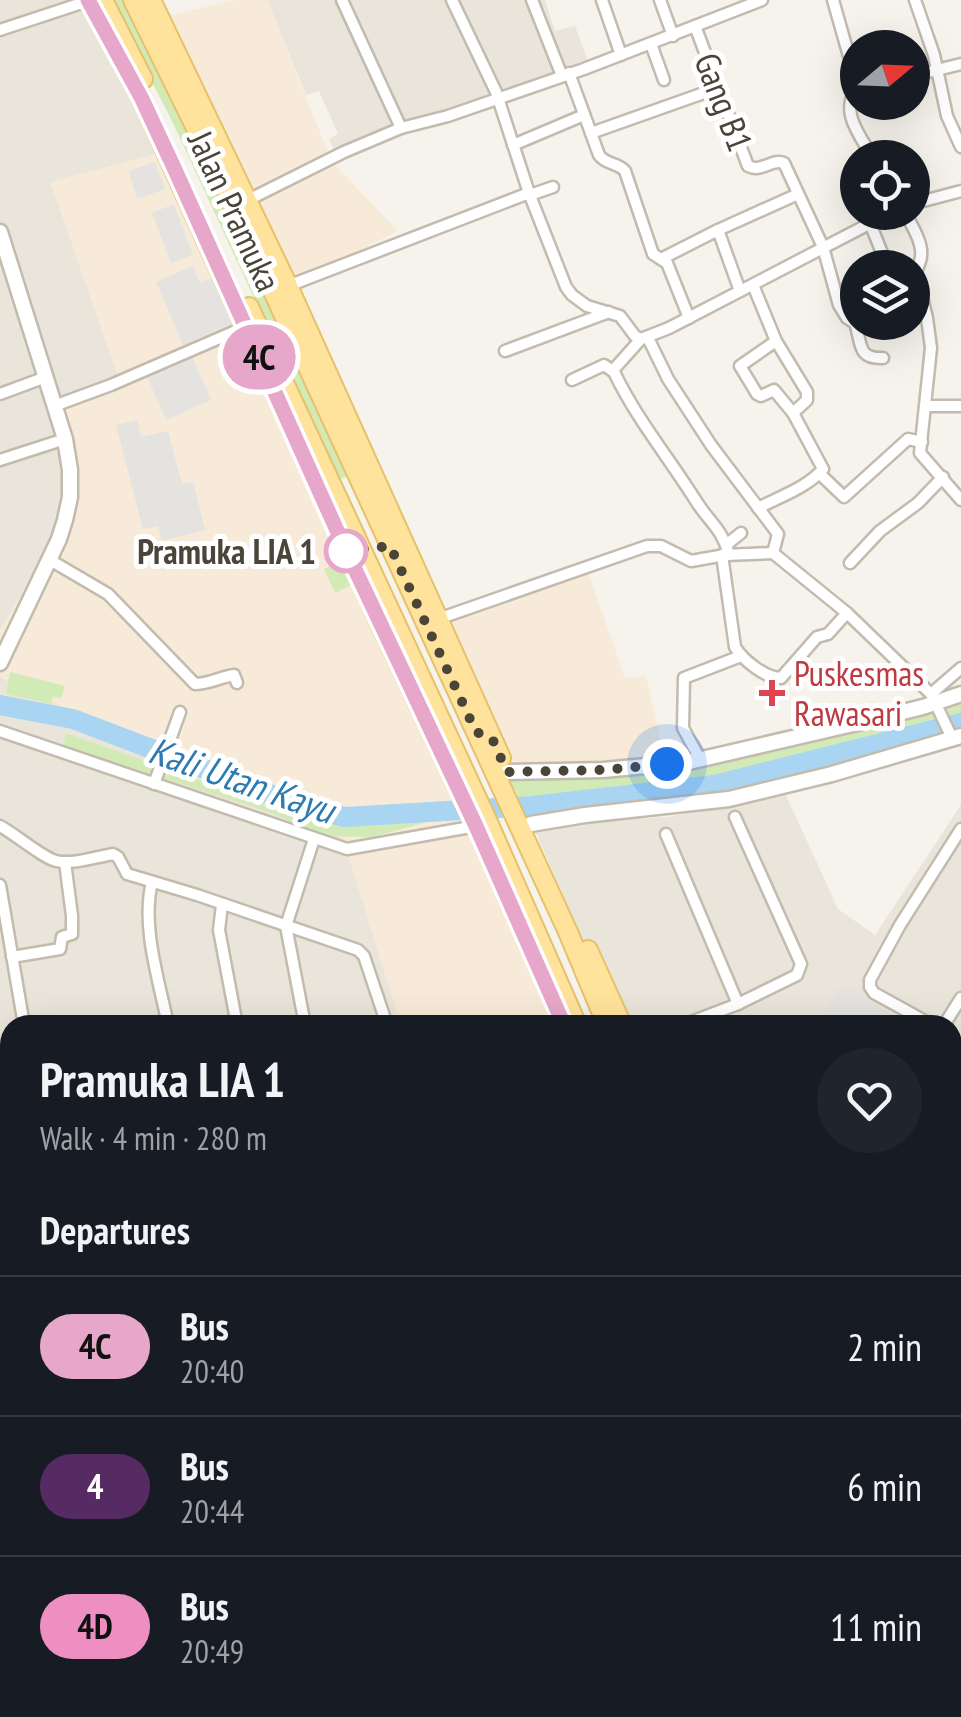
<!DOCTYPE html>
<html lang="en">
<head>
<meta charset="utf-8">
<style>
	body { margin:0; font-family:"PT Sans Narrow",sans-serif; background:#20242c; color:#f1f3f6; height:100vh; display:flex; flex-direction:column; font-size:38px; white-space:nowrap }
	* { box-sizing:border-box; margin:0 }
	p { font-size:32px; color:#9ea1a6 }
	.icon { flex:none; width:55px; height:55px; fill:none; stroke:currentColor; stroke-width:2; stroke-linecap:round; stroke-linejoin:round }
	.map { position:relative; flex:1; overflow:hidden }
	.side { position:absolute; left:0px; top:1015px; width:962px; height:702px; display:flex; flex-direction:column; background:#171b24; border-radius:30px 30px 0 0; box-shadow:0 10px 40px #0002 }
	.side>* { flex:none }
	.badge { padding:0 20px; border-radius:32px; font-size:35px; line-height:65px }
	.needle { width:65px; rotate:71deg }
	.fabs { position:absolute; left:840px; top:30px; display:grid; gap:20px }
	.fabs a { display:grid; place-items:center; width:90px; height:90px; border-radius:50%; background:#171b24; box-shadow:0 10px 40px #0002; font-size:50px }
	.you { position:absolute; width:50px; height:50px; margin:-25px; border:8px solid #fff; border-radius:50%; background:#1a73e8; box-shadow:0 0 0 15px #1a73e833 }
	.map>.badge { position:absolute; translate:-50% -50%; box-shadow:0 0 0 5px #fff }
	h2 { padding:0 40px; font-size:38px; line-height:90px }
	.round { display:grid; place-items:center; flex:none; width:105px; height:105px; border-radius:52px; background:#20242c }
	.overview { display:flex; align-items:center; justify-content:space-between; height:170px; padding:0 40px }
	h1 { font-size:48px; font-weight:700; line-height:75px }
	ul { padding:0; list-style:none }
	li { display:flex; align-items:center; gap:30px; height:140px; padding:0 40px; border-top:2px solid #363941 }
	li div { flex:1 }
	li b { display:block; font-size:38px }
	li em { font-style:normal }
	li .badge { min-width:110px; font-weight:700; text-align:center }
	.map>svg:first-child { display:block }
	.residential { fill:#eae5da }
	.commercial { fill:#f7ead8 }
	.education { fill:#efe8d6 }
	.green { fill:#d2eab5 }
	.parking { fill:#e5e3e0 }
	.water { fill:url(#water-ripples) }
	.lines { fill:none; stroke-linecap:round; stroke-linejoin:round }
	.river { stroke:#a9d4f2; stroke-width:20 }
	.minor-casing { stroke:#c2bbae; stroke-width:15 }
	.tertiary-casing { stroke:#c2bbae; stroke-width:19 }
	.primary-casing { stroke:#e6c16a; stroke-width:22 }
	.trunk-casing { stroke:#e0a43c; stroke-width:22 }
	.motorway-casing { stroke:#e0a43c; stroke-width:25 }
	.minor { stroke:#fff; stroke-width:10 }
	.tertiary { stroke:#fff; stroke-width:14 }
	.primary { stroke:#ffe39c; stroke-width:18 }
	.trunk { stroke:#ffd985; stroke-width:18 }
	.motorway { stroke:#ffcf6e; stroke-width:20 }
	.line-casing { stroke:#fff; stroke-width:22 }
	.line { stroke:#e7a7ca; stroke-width:15 }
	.walk { stroke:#4b4439; stroke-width:10; stroke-dasharray:0 18 }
	.stop-dot { fill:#fff; stroke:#e7a7ca; stroke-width:5 }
	.health-dot { fill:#e0444e; stroke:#fff; stroke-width:4 }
	.labels { text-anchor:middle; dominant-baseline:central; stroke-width:10; stroke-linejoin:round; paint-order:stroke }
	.street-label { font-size:35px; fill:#4b4439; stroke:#fff }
	.stop-label { font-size:35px; font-weight:bold; fill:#4b4439; stroke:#fff; text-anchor:end }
	.health-label { font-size:35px; fill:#be3a42; stroke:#fff; text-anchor:start }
	.water-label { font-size:38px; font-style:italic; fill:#2e7ab2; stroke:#fff }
</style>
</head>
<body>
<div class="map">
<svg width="961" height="1717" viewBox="0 0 961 1717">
	<defs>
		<pattern id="water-ripples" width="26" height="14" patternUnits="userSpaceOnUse" patternTransform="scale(2.5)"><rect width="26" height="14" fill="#a9d4f2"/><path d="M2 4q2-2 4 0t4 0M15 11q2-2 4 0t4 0" fill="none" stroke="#8caec5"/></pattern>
	</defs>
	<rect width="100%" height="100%" fill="#f6f3ec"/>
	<g class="residential">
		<path d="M0,0H87L166,151L51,183L118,376L65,468L53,544L0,630Z"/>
		<path d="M267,0H545L555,31L575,26L588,61L404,127L388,128L335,151L329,139L338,134L319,91L306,95Z"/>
		<path d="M0,677L253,796L338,821L401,1025H10V1708H266L243,1717H0Z"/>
		<path d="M785,793L838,909L875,935L961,805V1437L958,1436L952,1421V1025H909L843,985L815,1025H698L697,1022L689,1025H620L532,824L668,817Z"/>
	</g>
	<g class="commercial">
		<path d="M235,0H267L332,162L398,231L288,286L160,18Z"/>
		<path d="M166,151L564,1025H401L338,822L253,796L0,677V630L53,544L65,468L48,409L118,376L51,182Z"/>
		<path d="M588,572L625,678L646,676L666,764L507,772L438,619Z"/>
	</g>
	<g class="education">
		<path d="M10,1264V1343L8,1344L4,1330H0V1267Z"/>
		<path d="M10,1521V1577L0,1578V1523Z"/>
	</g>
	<g class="green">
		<path d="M110,0H125L185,122L350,475L338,480L174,125Z"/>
		<path d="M389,511L507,772L667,764L961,693V736L729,799L532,822L514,788L504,793Z"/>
		<path d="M341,562L351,585L335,593L324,569Z"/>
		<path d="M10,672L65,686L61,698L53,697L51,704L6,694Z"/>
		<path d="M66,733L297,815L333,823L379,821L435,815L442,818L372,837L324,836L269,812L63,746Z"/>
		<path d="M952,1422L961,1432V1607L952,1608Z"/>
	</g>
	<g class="parking">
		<path d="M155,162L165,189L137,199L129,171Z"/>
		<path d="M174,204L193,255L171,263L152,213Z"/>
		<path d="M193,266L200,283L214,277L234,323L183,345L156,282Z"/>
		<path d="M191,354L211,400L166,420L146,374Z"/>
		<path d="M137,420L141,437L168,431L182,484L193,482L205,530L162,541L158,526L143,529L116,425Z"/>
		<path d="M843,984L909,1025H815Z"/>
	</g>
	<path class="water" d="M953,1360L961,1372V1436L958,1434L953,1417Z"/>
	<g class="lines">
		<path class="river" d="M0,705L73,719L304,807L345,817L532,806L715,785L961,723"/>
		<g class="minor-casing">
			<g id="minor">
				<path d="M342,0L401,128"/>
				<path d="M452,0L496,92L529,193L566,287L572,295L587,306L620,316L635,336L641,339L669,328L892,212"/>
				<path d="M532,0L562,76"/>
				<path d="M602,0L621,55"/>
				<path d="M660,0L673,36"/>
				<path d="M833,0L858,88"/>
				<path d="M915,0L934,55L947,116L961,147"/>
				<path d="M695,26L748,166C761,173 773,158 784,163L823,247L839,305L847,318L855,323C862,344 857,359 883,358"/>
				<path d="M0,30L88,1"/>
				<path d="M651,44L664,80"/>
				<path d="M569,73L599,155C606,165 617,162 625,171L653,254L667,263L689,318"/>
				<path d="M912,76L961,64"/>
				<path d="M858,89C838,110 861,137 873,158"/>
				<path d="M591,133L718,88"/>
				<path d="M513,145L584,115"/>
				<path d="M530,195L553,187"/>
				<path d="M248,200L344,152L401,128L448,116L584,69L762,0"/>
				<path d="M912,204L961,191"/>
				<path d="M905,212C911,225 923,242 921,256C921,262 917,267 916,273L927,318L931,348L920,453L961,500"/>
				<path d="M870,223L888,268"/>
				<path d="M718,230L740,291"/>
				<path d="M661,259L718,230L798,194"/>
				<path d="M753,285L776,341L807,392V400L793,413L774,390L761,396L757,394L740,366L776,341"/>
				<path d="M288,286L529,193"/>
				<path d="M648,338L668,379L711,445L778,534L773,553"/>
				<path d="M641,339L615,368L614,372C636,418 669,458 696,501C709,522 722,528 729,555"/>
				<path d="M505,351L609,312"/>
				<path d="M572,380L604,365L614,372"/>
				<path d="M0,394L46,377"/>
				<path d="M54,406L111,385L245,327"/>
				<path d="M925,406H961"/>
				<path d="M0,460L65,439"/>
				<path d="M820,474L844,497L908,439L922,442"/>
				<path d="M758,508C779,497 808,487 823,469L793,413"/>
				<path d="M726,545L741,533"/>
				<path d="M773,553L847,613L931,694L953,740"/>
				<path d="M722,555L735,647C743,660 765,678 781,678L817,637L828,634L847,613"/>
				<path d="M50,560L108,594L195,684C208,684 221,677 234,675L237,683"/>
				<path d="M850,563L880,531L918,503L943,477"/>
				<path d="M438,619L647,546H661L691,561L725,555L773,553"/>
				<path d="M931,694L961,668"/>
				<path d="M0,731L347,849L476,826"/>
				<path d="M700,759L683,728L684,678L741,656"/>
				<path d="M154,784L180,712"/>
				<path d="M0,826C15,834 43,858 56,861C72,865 96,857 113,854L118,857L127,874L197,895L358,950L364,956L387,1025"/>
				<path d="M666,834L738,1004"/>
				<path d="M152,882C141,927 159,980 168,1025"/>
				<path d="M0,885L24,1025"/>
				<path d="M222,905L219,930L237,1025"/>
				<path d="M12,957L60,949L62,937L72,934V916L65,862"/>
				<path d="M305,1025L286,926L314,839"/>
				<path d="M683,1025L738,1004L797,975L801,964L735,817"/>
				<path d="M932,1025L874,993L870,987V980L900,925L961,829"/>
				<path d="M944,1025L961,998"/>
				<path d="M0,1061L10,1059"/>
				<path d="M0,1189L10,1186"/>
				<path d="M952,1195L961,1182"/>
				<path d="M0,1351L10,1349"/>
				<path d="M0,1483L10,1480"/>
				<path d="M0,1521L10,1519"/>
				<path d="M0,1653L10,1652"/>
				<path d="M108,1708L112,1717"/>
			</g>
		</g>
		<g class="tertiary-casing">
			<g id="tertiary">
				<path d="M0,232L65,439L70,470V497L65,520L59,539L0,663"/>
				<path d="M507,772L603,770L689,762L866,721L923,707L961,694"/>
				<path d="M531,824L585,815L729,799L832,774L961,736"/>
			</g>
		</g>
		<g class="primary-casing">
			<g id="primary">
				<path d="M88,0L142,99L379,621L476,826L564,1025"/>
				<path d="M103,0L143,79"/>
				<path d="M133,0L224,185L568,932L607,1025"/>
				<path d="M151,0L288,286L501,758"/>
				<path d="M249,307L487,820L577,1025"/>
				<path d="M588,950L622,1025"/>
			</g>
		</g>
		<g class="trunk-casing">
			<g id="trunk">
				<path d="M952,1615L961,1613"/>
				<path d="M952,1628L961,1626"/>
				<path d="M952,1676L961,1674"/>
				<path d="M922,1708L950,1712L961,1716"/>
				<path d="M818,1712L922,1708"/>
				<path d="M243,1717L266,1708"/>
				<path d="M289,1717H296"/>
				<path d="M342,1717L412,1708"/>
				<path d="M410,1717L469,1708"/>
				<path d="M709,1717L772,1708"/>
				<path d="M785,1717L829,1710"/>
			</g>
		</g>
		<g class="motorway-casing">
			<g id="motorway">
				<path d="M952,1641L961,1640"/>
				<path d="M952,1660L961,1658"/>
				<path d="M457,1717L520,1708"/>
				<path d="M625,1717L692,1708"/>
			</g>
		</g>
		<use href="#minor" class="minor"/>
		<use href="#tertiary" class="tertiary"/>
		<use href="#primary" class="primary"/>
		<use href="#trunk" class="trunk"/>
		<use href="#motorway" class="motorway"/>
	</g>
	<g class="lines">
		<g class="line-casing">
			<path id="line" d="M88,0L142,99L176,172L344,546L476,826L564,1025"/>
		</g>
		<use href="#line" class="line"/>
		<path class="walk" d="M346,551L390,546L476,732L492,738L507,772L603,770L667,764"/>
	</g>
	<circle class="stop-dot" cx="346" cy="551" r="20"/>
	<path class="health-dot" d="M767 678h10v10h10v10h-10v10h-10v-10h-10v-10h10z"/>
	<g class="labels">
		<g class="street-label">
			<text transform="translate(724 102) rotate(69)">Gang B1</text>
			<text transform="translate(235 211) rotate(65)">Jalan Pramuka</text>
		</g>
		<g class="stop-label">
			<text x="316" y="551">Pramuka LIA 1</text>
		</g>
		<g class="health-label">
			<text x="794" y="673">Puskesmas<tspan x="794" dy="40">Rawasari</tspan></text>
		</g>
		<g class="water-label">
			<text transform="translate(242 779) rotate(19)">Kali Utan Kayu</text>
		</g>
	</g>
</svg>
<div class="fabs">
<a><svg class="needle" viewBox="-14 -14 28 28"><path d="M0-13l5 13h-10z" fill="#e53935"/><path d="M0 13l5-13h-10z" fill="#9ea1a6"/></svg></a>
<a><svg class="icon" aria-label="locate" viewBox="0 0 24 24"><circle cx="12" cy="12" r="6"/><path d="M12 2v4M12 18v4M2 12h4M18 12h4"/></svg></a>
<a><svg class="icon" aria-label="layers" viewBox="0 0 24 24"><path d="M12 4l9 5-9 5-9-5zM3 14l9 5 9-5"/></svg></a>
</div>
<div class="you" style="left:667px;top:764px"></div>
<b class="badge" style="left:259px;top:357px;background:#e7a7ca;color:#111">4C</b>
<section class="side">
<div class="overview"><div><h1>Pramuka LIA 1</h1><p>Walk · 4 min · 280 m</p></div><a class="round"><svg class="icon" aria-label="heart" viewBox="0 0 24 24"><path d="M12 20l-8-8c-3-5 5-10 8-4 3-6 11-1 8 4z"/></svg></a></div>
<h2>Departures</h2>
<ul>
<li><span class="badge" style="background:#e7a7ca;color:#111">4C</span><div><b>Bus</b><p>20:40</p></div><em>2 min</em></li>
<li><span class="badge" style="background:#562a62;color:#fff">4</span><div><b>Bus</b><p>20:44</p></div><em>6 min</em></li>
<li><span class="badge" style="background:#ed8fc1;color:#111">4D</span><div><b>Bus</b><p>20:49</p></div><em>11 min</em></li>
</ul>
</section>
</div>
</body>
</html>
